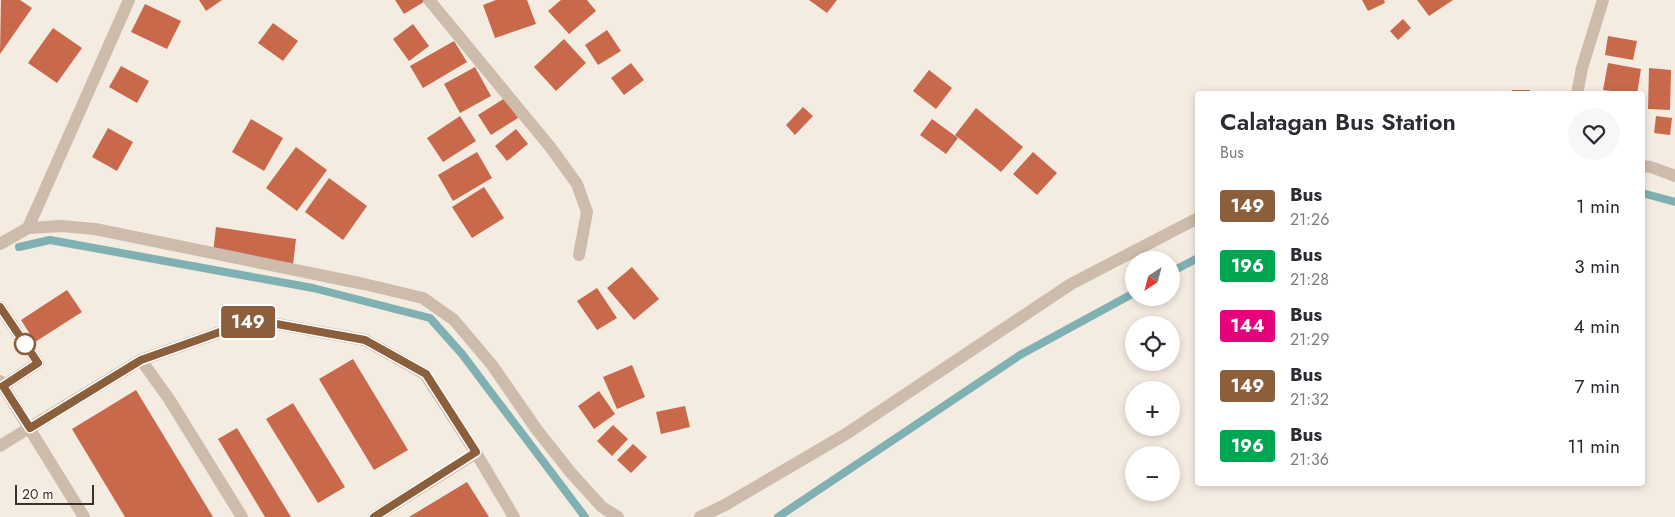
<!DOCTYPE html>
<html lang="en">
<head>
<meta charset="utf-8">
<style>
	body { margin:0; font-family:Jost,sans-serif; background:#f7f7f7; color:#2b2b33; height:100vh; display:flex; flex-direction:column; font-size:19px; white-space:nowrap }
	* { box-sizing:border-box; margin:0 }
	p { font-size:16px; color:#7c7c81 }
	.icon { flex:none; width:28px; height:28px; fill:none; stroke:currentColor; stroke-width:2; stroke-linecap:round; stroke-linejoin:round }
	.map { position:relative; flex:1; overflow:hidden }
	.sheet { position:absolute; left:1195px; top:91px; width:450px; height:395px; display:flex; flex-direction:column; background:#fff; border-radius:5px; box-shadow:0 2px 8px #0003 }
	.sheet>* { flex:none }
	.badge { padding:0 10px; border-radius:4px; font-size:18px; line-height:32px }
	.needle { width:32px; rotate:216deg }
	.controls { position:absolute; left:1125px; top:251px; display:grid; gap:10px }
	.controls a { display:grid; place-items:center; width:55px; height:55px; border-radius:50%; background:#fff; box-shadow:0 2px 8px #0003; font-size:25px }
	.scale { position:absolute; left:15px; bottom:12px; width:79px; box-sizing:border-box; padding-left:5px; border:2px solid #3b302b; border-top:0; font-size:14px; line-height:18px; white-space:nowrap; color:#3b302b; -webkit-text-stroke:4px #fbf5ee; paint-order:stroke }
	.map>.badge { position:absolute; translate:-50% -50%; box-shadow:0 0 0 2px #fff }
	.round { display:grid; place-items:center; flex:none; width:52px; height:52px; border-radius:26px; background:#f7f7f7 }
	.overview { display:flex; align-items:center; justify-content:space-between; height:85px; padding:0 25px }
	h1 { font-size:24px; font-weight:600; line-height:38px }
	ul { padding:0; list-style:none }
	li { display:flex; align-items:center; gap:15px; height:60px; padding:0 25px }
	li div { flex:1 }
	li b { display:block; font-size:19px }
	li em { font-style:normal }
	li .badge { min-width:55px; font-weight:700; text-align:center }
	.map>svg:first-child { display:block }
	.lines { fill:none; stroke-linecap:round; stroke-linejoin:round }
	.stream { stroke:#7fb0b2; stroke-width:8 }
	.building { fill:#c8694b }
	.lane { stroke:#cdbbac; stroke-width:12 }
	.street { stroke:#cdbbac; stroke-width:12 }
	.line-casing { stroke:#fff; stroke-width:11 }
	.line { stroke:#8b5e3c; stroke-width:8 }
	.stop-dot { fill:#fff; stroke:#8b5e3c; stroke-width:2.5 }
</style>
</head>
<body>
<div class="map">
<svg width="1675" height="517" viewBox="0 0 1675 517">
	<rect width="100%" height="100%" fill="#f4ebe1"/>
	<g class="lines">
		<g class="stream">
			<path d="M1642,193L1675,202"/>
			<path d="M19,247L50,240L313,288L430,318L462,354L585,517"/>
			<path d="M1171,272L1198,258"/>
			<path d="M778,517L1020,355L1134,293"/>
		</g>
	</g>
	<g class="building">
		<path d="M1,0H20L32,8L0,54Z"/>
		<path d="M199,0H222L206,11Z"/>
		<path d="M395,0H427L404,14Z"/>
		<path d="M496,0H527L536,24L495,38L483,5Z"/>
		<path d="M561,0H587L596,11L569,34L548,11Z"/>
		<path d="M809,0H837L827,13Z"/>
		<path d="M1362,0H1384L1385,3L1368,11Z"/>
		<path d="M1417,0H1453L1429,16Z"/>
		<path d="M145,4L181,21L167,49L131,32Z"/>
		<path d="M1403,19L1411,28L1398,40L1390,31Z"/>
		<path d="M273,23L298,41L283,61L258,43Z"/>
		<path d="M413,24L429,46L409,61L393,39Z"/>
		<path d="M53,28L82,48L57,83L28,63Z"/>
		<path d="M607,30L621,51L598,65L585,45Z"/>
		<path d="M1608,36L1637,41L1633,60L1605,55Z"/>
		<path d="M564,39L586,63L556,91L534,67Z"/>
		<path d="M454,41L467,62L423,88L410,66Z"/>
		<path d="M631,63L644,80L624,95L611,78Z"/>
		<path d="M1608,63L1641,69L1637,94L1603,90Z"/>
		<path d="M121,66L149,81L137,103L109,87Z"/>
		<path d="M475,67L491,96L460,113L444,84Z"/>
		<path d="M1649,68L1671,70L1670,110L1648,109Z"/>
		<path d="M929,70L952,88L936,109L913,91Z"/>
		<rect x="1512" y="90" width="18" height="4"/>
		<path d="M505,98L518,118L491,135L478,115Z"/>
		<path d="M803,107L813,116L795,135L786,125Z"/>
		<path d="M976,108L1023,147L1001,172L955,135Z"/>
		<path d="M460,116L476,141L443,162L427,138Z"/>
		<path d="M1656,116L1672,118L1670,135L1654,133Z"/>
		<path d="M251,119L283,138L264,171L232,152Z"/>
		<path d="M932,119L958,138L946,154L920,135Z"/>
		<path d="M108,128L133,142L117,171L92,157Z"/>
		<path d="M516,129L528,144L507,161L495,146Z"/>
		<path d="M296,147L327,170L297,211L266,188Z"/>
		<path d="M477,152L492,178L453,201L438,175Z"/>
		<path d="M1033,152L1057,173L1037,195L1013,174Z"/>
		<path d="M329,178L367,206L343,240L305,212Z"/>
		<path d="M484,187L504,218L472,238L452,207Z"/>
		<path d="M216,227L296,239L293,265L213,253Z"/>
		<path d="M632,267L659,299L634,320L607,288Z"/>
		<path d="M597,288L617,318L597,330L577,301Z"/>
		<path d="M67,290L82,312L35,342L21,320Z"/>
		<path d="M353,359L408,450L374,470L319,379Z"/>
		<path d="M632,365L645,397L617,409L603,377Z"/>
		<path d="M136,390L213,517H125L72,429Z"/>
		<path d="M599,391L615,414L594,429L578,406Z"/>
		<path d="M293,403L345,487L318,503L266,419Z"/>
		<path d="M685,406L690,427L661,434L656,412Z"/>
		<path d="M613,425L628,439L612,456L597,441Z"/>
		<path d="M237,428L291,517H265L218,439Z"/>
		<path d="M633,444L647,457L631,473L617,460Z"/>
		<path d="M467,482L489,517H409Z"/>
	</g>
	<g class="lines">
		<g class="lane">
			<path d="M0,307L38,363L3,386"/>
			<path d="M141,360L169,399L242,517"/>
			<path d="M29,428L141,360L254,320L365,340L425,374L476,453L514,517"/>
			<path d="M374,517L476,453"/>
		</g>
		<g class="street">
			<path d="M429,0L551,148L577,184L587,212L579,255"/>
			<path d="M1577,94L1582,68L1603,0"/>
			<path d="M1642,166L1651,167L1675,176"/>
			<path d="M28,228L129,0"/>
			<path d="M0,244L28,228L61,226L95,229L364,284L423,298L454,320L492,365L537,430L572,474L602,507L618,517"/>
			<path d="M0,381L84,517"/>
			<path d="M0,446L29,428"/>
			<path d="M700,517L725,505L846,434L1071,284L1198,218"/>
		</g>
	</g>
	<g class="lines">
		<g class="line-casing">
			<path id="line" d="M0,307L38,363L3,386L30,428L141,360L254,320L365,340L426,374L476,452L374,517"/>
		</g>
		<use href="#line" class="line"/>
	</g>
	<circle class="stop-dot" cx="25" cy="344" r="10"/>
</svg>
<div class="controls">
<a><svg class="needle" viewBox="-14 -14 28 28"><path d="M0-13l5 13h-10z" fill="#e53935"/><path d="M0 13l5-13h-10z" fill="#7c7c81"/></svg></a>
<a><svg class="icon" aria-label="locate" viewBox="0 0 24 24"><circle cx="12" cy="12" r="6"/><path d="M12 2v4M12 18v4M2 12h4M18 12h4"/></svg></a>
<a>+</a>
<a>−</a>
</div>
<div class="scale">20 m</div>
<b class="badge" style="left:248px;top:322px;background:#8b5e3c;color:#fff">149</b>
<section class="sheet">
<div class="overview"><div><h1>Calatagan Bus Station</h1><p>Bus</p></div><a class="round"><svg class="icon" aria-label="heart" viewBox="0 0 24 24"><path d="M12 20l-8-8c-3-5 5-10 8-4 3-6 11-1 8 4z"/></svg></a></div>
<ul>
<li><span class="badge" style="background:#8b5e3c;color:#fff">149</span><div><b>Bus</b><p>21:26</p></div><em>1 min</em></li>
<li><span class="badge" style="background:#00a651;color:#fff">196</span><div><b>Bus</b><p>21:28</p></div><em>3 min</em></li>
<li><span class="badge" style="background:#e6007e;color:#fff">144</span><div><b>Bus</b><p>21:29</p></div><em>4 min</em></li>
<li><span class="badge" style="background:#8b5e3c;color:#fff">149</span><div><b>Bus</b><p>21:32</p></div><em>7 min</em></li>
<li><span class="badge" style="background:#00a651;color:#fff">196</span><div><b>Bus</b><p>21:36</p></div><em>11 min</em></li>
</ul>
</section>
</div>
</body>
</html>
